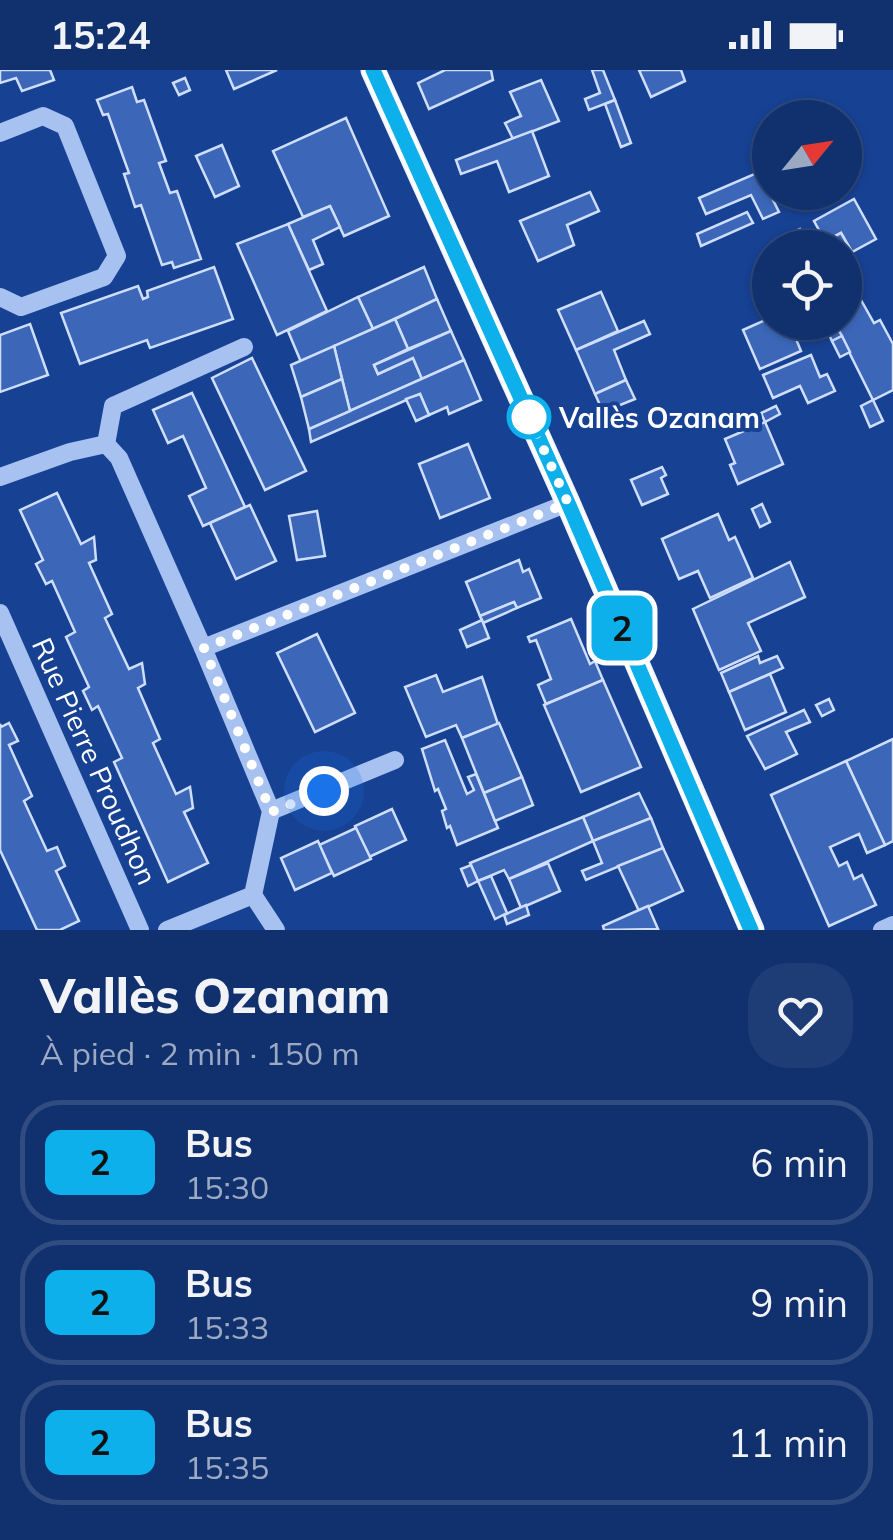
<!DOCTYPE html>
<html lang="fr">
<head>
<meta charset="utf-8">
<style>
	body { margin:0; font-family:Mulish,sans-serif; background:#1e3d76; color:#f1f3f6; height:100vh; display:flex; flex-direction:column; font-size:38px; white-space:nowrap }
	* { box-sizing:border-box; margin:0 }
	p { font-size:32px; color:#9ca9c2 }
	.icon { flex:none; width:55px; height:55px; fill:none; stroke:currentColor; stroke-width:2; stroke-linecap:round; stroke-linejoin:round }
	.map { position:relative; height:860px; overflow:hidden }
	.side { display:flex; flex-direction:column; background:#11316e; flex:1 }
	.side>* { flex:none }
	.badge { padding:0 20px; border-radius:15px; font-size:35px; line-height:65px }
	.needle { width:65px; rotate:60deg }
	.controls { position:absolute; left:752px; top:30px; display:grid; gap:20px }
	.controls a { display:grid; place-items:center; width:110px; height:110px; border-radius:50%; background:#11316e; box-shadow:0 2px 8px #0004,0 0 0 2px #304c81; font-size:50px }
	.you { position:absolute; width:50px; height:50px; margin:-25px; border:8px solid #fff; border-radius:50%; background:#1a73e8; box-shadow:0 0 0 15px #1a73e833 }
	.map>.badge { position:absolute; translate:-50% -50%; box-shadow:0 0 0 5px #fff }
	.round { display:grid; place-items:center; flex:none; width:105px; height:105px; border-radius:40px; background:#1e3d76 }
	.overview { display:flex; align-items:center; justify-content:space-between; height:170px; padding:0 40px }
	h1 { font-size:48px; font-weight:800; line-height:75px }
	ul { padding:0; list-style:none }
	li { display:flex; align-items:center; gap:30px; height:125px; margin:0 20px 15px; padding:0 20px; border:5px solid #304c81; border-radius:40px }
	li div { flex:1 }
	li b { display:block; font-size:38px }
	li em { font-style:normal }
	li .badge { min-width:110px; font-weight:700; text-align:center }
	.status { display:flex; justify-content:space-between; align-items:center; height:70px; padding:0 50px; background:#11316e; direction:ltr }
	.status svg { height:28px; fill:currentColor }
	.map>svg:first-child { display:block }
	.building { fill:#3c67b9; stroke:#cedefb; stroke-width:2.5 }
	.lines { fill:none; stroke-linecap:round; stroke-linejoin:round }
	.minor { stroke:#a7c1f0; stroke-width:18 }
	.major { stroke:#f0f4ff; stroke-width:25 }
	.line-casing { stroke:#fff; stroke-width:22 }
	.line { stroke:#0eb0eb; stroke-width:15 }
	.walk { stroke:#fff; stroke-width:10; stroke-dasharray:0 18 }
	.stop-dot { fill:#fff; stroke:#0eb0eb; stroke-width:5 }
	.labels { text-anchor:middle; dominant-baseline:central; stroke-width:8; stroke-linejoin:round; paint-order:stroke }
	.stop-label { font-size:28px; font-weight:bold; fill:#fff; stroke:#174193; text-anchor:start }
	.street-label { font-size:28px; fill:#fff; stroke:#174193 }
</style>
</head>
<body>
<div class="status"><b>15:24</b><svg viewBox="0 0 49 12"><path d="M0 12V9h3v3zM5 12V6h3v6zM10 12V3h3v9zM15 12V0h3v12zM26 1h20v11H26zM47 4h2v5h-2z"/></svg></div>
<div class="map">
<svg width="893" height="860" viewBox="0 0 893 860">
	<rect width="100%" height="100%" fill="#174193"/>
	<g class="building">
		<path d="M0,0H50L54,10L22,21L16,8L0,13Z"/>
		<path d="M226,0H277L234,19Z"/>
		<path d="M445,0H491L493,10L429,39L418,13Z"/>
		<path d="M592,0H603L615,30L589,40L585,29L600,23Z"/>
		<path d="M639,0H681L685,11L651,27Z"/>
		<path d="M185,8L190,20L179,25L173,13Z"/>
		<path d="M541,10L559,51L513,69L505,53L521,46L510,22Z"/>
		<path d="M132,17L137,32L144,30L166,91L159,93L170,123L177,121L201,189L174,198L172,192L162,195L141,135L135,137L124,104L129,103L125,92L108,44L103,45L97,30Z"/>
		<path d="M615,30L631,73L621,77L605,34Z"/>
		<path d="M346,48L389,146L344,166L330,136L303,147L273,81Z"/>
		<path d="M532,61L549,106L509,122L497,91L461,104L456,90Z"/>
		<path d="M222,75L239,116L215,127L196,86Z"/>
		<path d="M759,102L779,142L763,149L751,125L706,144L699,128Z"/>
		<path d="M590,122L599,141L567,155L574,175L538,191L520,151Z"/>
		<path d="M854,129L876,169L852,182L841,163L825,171L814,151Z"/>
		<path d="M330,136L340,157L313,170L323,194L309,200L288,154Z"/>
		<path d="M747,142L753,153L701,176L697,164Z"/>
		<path d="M288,154L327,241L277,265L237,174Z"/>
		<path d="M800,159L807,172L797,177L790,164Z"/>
		<path d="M841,163L852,182L845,186V178H838L832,168Z"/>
		<path d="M214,197L233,249L150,278L147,270L80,294L61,243L138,216L143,229L148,227L147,221Z"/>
		<path d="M424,197L437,229L373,259L358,227Z"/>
		<path d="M601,222L618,261L576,280L558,240Z"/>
		<path d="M358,227L373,259L301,292L288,261Z"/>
		<path d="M437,229L451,261L408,279L395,249Z"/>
		<path d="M861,230L874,253L880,250L893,274V320L873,330L834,252H845V239Z"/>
		<path d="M770,248V252H796L800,261L794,264L801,281L760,299L743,260Z"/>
		<path d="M395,249L408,279L374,295L378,304L413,288L422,309L350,341L334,276Z"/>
		<path d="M644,251L650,264L614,280L626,310L595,324L576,280Z"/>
		<path d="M823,252H834L842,266L832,271Z"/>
		<path d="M30,254L48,305L0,322V265Z"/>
		<path d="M451,261L464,290L422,309L413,288L378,304L374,295Z"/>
		<path d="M842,266L850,282L840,287L832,271Z"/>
		<path d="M334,276L342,309L301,327L291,295Z"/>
		<path d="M811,285L820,307L827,304L835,321L808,333L800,316L773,328L763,305Z"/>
		<path d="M252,288L306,401L265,420L212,308Z"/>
		<path d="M464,290L481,330L449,344L447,337L429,345L420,324L311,372L309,359Z"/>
		<path d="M342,309L350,341L309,359L301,327Z"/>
		<path d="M626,310L635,329L603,342L595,324Z"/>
		<path d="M192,323L245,437L203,456L189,426L206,418L183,366L168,373L153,340Z"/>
		<path d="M420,324L429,345L416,351L406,329Z"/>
		<path d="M873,330L883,351L870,357L861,336Z"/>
		<path d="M776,336L780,344L765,352L761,343Z"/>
		<path d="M765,352L783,394L738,414L730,395L735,393L725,369Z"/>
		<path d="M468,374L490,428L440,448L419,394Z"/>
		<path d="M662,397L666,405L661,408L668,424L642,435L631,410Z"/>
		<path d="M57,423L81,474L94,467L96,490L89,493L112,544L105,548L129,599L142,593L145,614L138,618L160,669L153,673L176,724L190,717L193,738L184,742L208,793L168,812L114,692L122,688L98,636L92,640L83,621L89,617L66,567L75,562L52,511L46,514L36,494L43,490L20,440Z"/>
		<path d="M762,434L770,452L760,457L752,439Z"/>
		<path d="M250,435L276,491L236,509L210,453Z"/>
		<path d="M317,441L325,486L297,490L289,446Z"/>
		<path d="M718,444L729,470L735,467L753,508L710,528L698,501L679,509L662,469Z"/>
		<path d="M519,490L523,502L529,499L541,528L517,538L514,532L480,546L466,512Z"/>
		<path d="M790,492L805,527L748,553L761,581L719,600L693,539Z"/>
		<path d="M514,532L517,538L483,553L480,546Z"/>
		<path d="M571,549L590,594L595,591L603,610L546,634L538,615L551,609L536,570L530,572L528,567Z"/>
		<path d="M482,550L489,568L467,577L460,560Z"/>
		<path d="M317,564L355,643L315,662L277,583Z"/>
		<path d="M758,586L760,593L777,586L783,598L729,622L721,603Z"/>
		<path d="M770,604L786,642L745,660L729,622Z"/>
		<path d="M436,605L443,622L482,607L498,654L462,668L456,655L426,667L405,617Z"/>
		<path d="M603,610L641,697L581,722L544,635Z"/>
		<path d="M829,629L834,640L822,646L816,635Z"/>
		<path d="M804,640L810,652L786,662L797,684L765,699L747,666Z"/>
		<path d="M9,653L18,671L9,675L32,726L24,731L47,781L57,777L65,796L56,801L79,851L60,860H37L0,780V654L1,657Z"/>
		<path d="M499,653L522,707L484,723L462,668Z"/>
		<path d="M893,669V771L885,775L846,691Z"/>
		<path d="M445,670L467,724L474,720L468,707L476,704L498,758L457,775L450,756L447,758L442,741L446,739L438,719L435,721L422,679Z"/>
		<path d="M846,691L885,775L867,783L859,764L830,777L839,796L847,792L854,809L862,805L876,835L829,856L771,725Z"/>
		<path d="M522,707L533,735L495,751L484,723Z"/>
		<path d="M639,723L651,748L593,771L583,747Z"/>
		<path d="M392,739L406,770L369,787L355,756Z"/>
		<path d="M583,747L593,771L509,809L504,800L478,811L470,793Z"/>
		<path d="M651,748L663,778L586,810L582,801L602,793L593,771Z"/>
		<path d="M356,758L371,789L334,806L319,775Z"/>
		<path d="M318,771L332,803L295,820L281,788Z"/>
		<path d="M663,778L683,821L639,841L618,796Z"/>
		<path d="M548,793L560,821L521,838L509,809Z"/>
		<path d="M471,795L478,811L468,816L461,799Z"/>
		<path d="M491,806L507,843L495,849L478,811Z"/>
		<path d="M526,835L529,845L507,854L504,845Z"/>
		<path d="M648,836L658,859L604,860L603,856Z"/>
	</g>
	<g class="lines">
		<g class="minor">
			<path d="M0,63L43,46L65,56L117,186L104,207L21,237L0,227"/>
			<path d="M106,374L113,336L244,277"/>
			<path d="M0,407L70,382L106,374L119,388L203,578L271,741L253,825L167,860"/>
			<path d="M0,543L140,860"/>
			<path d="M203,578L568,433"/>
			<path d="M271,741L395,690"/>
			<path d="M253,825L276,860"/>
			<path d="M882,860L893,855"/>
		</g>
		<path class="major" d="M373,0L568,433L752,860"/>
	</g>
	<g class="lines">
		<g class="line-casing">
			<path id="line" d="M373,0L568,433L751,860"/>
		</g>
		<use href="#line" class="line"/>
		<path class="walk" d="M324,721L271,742L204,578L568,433L529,347"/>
	</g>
	<circle class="stop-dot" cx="529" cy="347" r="20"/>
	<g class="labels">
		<g class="stop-label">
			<text x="559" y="347">Vallès Ozanam</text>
		</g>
		<g class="street-label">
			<text transform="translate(95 691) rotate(66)">Rue Pierre Proudhon</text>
		</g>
	</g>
</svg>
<div class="controls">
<a><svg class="needle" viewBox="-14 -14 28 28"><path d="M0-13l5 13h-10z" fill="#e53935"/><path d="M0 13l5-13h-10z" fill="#9ca9c2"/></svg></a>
<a><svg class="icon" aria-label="locate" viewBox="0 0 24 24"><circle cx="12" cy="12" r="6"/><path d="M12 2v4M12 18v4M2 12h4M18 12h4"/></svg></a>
</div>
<div class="you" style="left:324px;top:721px"></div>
<b class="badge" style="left:622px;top:558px;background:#0eb0eb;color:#111">2</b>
</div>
<section class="side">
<div class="overview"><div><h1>Vallès Ozanam</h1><p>À pied · 2 min · 150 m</p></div><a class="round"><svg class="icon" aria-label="heart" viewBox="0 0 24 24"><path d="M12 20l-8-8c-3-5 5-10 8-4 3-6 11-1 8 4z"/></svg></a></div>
<ul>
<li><span class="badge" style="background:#0eb0eb;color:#111">2</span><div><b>Bus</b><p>15:30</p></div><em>6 min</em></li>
<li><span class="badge" style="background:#0eb0eb;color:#111">2</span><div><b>Bus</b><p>15:33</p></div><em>9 min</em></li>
<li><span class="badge" style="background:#0eb0eb;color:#111">2</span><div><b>Bus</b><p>15:35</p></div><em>11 min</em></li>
</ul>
</section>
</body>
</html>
